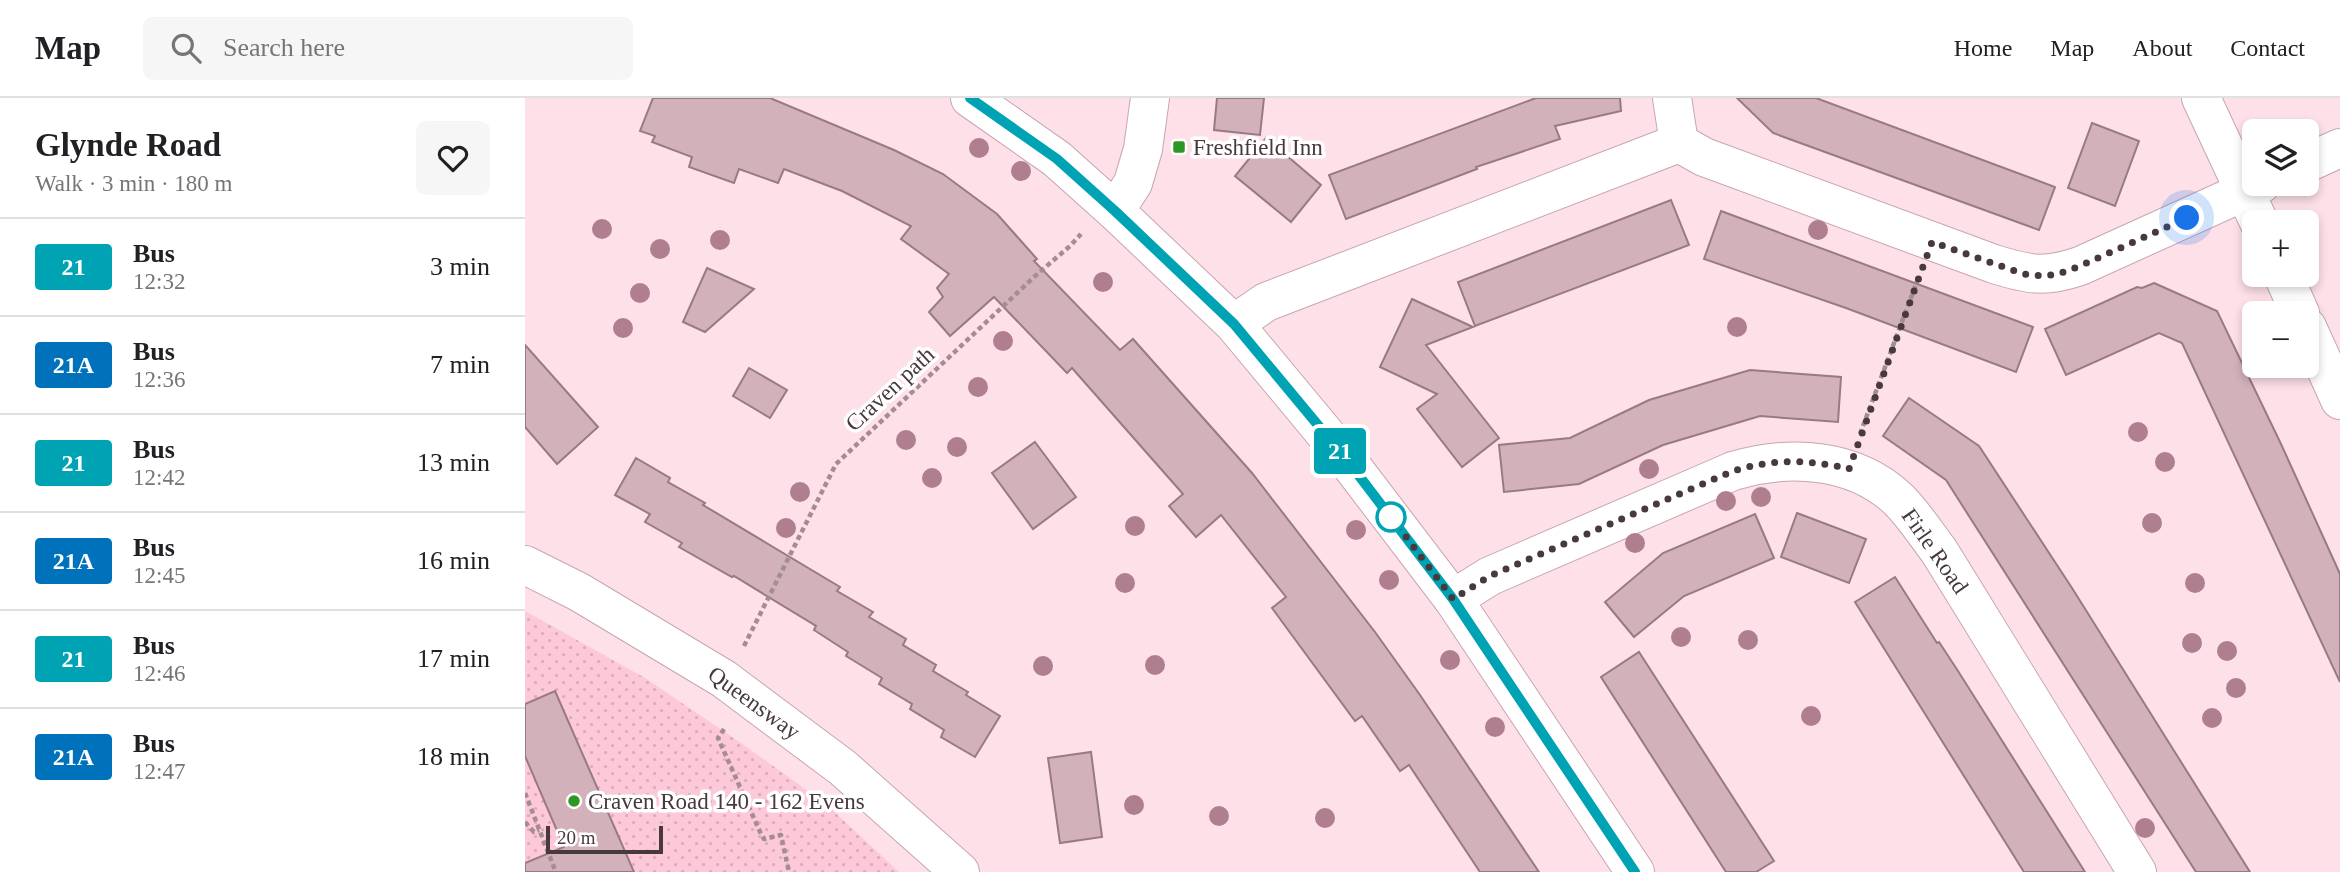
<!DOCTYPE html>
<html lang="en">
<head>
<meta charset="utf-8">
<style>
	body { margin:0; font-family:"Times New Roman",serif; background:#f6f6f6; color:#202124; height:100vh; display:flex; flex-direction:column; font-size:26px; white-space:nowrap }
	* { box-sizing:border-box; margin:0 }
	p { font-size:23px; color:#757577 }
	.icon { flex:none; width:38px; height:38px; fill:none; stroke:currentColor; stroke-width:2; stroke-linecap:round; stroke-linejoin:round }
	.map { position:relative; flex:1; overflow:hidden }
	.panel { display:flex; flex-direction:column; background:#fff; width:525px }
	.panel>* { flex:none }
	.badge { padding:0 14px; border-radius:5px; font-size:24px; line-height:46px }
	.buttons { position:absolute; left:1717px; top:21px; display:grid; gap:14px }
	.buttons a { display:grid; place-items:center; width:77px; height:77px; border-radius:10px; background:#fff; box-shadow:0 4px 10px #0003; font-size:35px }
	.scale { position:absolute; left:21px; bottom:18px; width:117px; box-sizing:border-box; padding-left:7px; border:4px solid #47393d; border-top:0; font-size:19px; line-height:24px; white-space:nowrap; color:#47393d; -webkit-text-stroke:5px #fff; paint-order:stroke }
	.you { position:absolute; width:35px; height:35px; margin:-18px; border:5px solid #fff; border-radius:50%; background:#1a73e8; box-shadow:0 0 0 10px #1a73e833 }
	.map>.badge { position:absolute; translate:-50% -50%; box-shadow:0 0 0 4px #fff }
	.round { display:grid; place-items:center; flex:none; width:74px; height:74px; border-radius:10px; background:#f6f6f6 }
	.summary { display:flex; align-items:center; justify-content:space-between; height:119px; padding:0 35px }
	h1 { font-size:33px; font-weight:700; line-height:52px }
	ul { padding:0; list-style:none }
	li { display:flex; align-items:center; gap:21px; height:98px; padding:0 35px; border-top:2px solid #e0e0e0 }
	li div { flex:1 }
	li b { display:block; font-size:26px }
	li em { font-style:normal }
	li .badge { min-width:77px; font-weight:700; text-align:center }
	header { display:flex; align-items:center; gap:42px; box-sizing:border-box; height:98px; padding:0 35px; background:#fff; border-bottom:2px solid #e0e0e0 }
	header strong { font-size:33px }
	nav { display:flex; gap:38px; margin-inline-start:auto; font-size:24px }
	.search { width:490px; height:63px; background:#f6f6f6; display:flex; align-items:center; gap:18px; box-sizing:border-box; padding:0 24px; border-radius:10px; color:#757577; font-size:26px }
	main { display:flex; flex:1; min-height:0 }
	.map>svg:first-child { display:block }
	.grass { fill:url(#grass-dots) }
	.building { fill:#d2b1bb; stroke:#997a83; stroke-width:2 }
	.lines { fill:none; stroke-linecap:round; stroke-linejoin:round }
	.minor-casing { stroke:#c7a6af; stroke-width:40 }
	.path { stroke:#a38d93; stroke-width:4.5; stroke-dasharray:5 3.5; stroke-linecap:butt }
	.minor { stroke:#fff; stroke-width:38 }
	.tree { fill:#af7f8f }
	.line-casing { stroke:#fff; stroke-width:16 }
	.line { stroke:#00a3b4; stroke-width:10 }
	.walk { stroke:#47393d; stroke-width:7; stroke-dasharray:0 12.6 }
	.poi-dot { fill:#2c9823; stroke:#fff; stroke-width:2.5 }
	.stop-dot { fill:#fff; stroke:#00a3b4; stroke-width:3.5 }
	.labels { text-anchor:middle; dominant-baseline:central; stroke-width:7; stroke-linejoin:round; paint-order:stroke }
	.poi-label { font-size:23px; fill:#47393d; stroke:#fff; text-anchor:start }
	.street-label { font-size:23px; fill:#47393d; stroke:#fff }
</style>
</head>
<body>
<header>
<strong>Map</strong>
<div class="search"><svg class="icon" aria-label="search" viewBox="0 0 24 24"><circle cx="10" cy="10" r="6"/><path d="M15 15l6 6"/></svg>Search here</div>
<nav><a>Home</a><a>Map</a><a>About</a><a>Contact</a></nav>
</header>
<main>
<section class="panel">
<div class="summary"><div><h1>Glynde Road</h1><p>Walk · 3 min · 180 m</p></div><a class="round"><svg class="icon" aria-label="heart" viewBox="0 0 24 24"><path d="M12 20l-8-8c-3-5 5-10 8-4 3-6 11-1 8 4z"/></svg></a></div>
<ul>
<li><span class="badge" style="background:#00a3b4;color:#fff">21</span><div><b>Bus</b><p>12:32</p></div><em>3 min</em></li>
<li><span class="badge" style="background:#0072bc;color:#fff">21A</span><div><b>Bus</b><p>12:36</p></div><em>7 min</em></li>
<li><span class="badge" style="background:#00a3b4;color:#fff">21</span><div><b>Bus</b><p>12:42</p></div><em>13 min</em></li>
<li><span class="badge" style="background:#0072bc;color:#fff">21A</span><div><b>Bus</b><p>12:45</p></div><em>16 min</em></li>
<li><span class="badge" style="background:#00a3b4;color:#fff">21</span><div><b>Bus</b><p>12:46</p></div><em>17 min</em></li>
<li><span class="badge" style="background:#0072bc;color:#fff">21A</span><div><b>Bus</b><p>12:47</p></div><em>18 min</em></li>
</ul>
</section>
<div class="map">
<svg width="1815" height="774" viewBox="0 0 1815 774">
	<defs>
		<pattern id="grass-dots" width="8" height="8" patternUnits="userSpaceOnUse" patternTransform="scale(1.75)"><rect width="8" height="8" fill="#fdc8d8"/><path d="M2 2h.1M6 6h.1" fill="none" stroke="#daadba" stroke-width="1.8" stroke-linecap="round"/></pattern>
	</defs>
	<rect width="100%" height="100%" fill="#fde0e8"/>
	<path class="grass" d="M0,513L120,580L216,645L301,706L374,774H0Z"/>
	<g class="building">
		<path d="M128,0H245L369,52L418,76L472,116L512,161L509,163L595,252L608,241L727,375L850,534L895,597L1014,774H955L884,667L875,673L837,618L830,623L747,510L761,499L696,417L671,439L644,408L658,396L547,270L542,275L469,199L425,238L404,214L418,199L412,190L424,176L376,141L386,128L317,93L259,71L253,85L214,71L209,85L164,69L167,59L127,44L130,38L115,33Z"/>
		<path d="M692,0H739L735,37L689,32Z"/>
		<path d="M1011,0H1095L1096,13L1030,28L1035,41L951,69L952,71L821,121L804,77Z"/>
		<path d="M1212,0H1291L1530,89L1514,132L1248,35Z"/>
		<path d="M1567,25L1614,43L1590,108L1543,90Z"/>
		<path d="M741,40L796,87L766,124L710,78Z"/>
		<path d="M1146,102L1164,147L950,228L933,184Z"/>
		<path d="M1196,113L1508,229L1491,274L1321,210L1179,161Z"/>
		<path d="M182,170L229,191L180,234L158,224Z"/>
		<path d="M1629,185L1692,213L1756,346L1815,476V584L1657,245L1634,235L1541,277L1520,231L1612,189L1617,190Z"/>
		<path d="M887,201L948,229L901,247L974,340L937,369L892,311L912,296L855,269Z"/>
		<path d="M0,247L73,329L32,366L0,329Z"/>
		<path d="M224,270L262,292L245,320L208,298Z"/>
		<path d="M1225,272L1316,279L1313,324L1235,318L1138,347L1054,386L979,394L974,347L1045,340L1124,302Z"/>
		<path d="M1384,300L1454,348L1547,490L1725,774H1671L1421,382L1358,338Z"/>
		<path d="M510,344L551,399L508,431L467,375Z"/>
		<path d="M111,360L145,380L143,384L180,405L178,407L315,489L312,493L348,514L344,519L381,541L378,547L411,567L408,573L443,594L441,597L475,618L450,659L416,639L419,632L385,611L387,606L354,586L357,580L321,558L323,554L289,532L291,528L209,478L207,479L154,449L157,445L120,424L125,416L90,397Z"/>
		<path d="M1272,415L1341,441L1324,485L1256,459Z"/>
		<path d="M1230,416L1249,460L1159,498L1109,539L1080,504L1138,455Z"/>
		<path d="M1370,479L1412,545L1414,544L1433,573L1560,774H1499L1330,504Z"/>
		<path d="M1114,554L1249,763L1231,774H1201L1076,579Z"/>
		<path d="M30,593L109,774H0V765L39,749L0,658V606Z"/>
		<path d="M566,654L577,739L535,745L523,660Z"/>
	</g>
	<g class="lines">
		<g class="minor-casing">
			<g id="minor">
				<path d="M445,0L532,61L590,113L709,226L822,362L928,501L1110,774"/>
				<path d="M1147,0L1154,45"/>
				<path d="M1676,0L1734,124"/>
				<path d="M1782,65L1815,50"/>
				<path d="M590,113L608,85L618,51L625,0"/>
				<path d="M1758,177L1775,215"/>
				<path d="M709,226L741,204L1154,45L1179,59L1469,166C1504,177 1520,180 1555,168L1736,86"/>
				<path d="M1782,229L1815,302"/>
				<path d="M0,467L54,494L199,581L318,670L435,774"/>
				<path d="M928,501L965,478L1208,373C1265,356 1330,360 1374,402C1389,417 1401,436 1414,453L1612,774"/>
			</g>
		</g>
		<g class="path">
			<path d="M1335,336L1393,181"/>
			<path d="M219,548L311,366L509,179L545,148L556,136"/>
			<path d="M199,631L193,640L236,736L239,741L256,737L264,774"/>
			<path d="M0,695L30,772"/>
			<path d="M0,724L9,734L14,732"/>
		</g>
		<use href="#minor" class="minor"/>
	</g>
	<g class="tree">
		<circle cx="454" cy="50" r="10"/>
		<circle cx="496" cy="73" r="10"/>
		<circle cx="77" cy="131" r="10"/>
		<circle cx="1293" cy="132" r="10"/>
		<circle cx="195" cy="142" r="10"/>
		<circle cx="135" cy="151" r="10"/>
		<circle cx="578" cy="184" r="10"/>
		<circle cx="115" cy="195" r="10"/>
		<circle cx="1212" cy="229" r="10"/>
		<circle cx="98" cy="230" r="10"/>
		<circle cx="478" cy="243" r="10"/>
		<circle cx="453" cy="289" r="10"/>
		<circle cx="1613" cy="334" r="10"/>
		<circle cx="381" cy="342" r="10"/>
		<circle cx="432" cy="349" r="10"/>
		<circle cx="1640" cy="364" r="10"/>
		<circle cx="1124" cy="371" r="10"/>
		<circle cx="407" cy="380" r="10"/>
		<circle cx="275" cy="394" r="10"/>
		<circle cx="1236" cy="399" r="10"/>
		<circle cx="1201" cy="403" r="10"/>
		<circle cx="1627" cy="425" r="10"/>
		<circle cx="610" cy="428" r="10"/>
		<circle cx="261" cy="430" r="10"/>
		<circle cx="831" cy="432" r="10"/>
		<circle cx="1110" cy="445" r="10"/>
		<circle cx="864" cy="482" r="10"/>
		<circle cx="600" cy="485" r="10"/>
		<circle cx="1670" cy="485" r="10"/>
		<circle cx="1156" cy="539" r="10"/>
		<circle cx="1223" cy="542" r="10"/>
		<circle cx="1667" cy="545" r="10"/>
		<circle cx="1702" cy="553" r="10"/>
		<circle cx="925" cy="562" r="10"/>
		<circle cx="630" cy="567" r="10"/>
		<circle cx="518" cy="568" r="10"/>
		<circle cx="1711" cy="590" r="10"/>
		<circle cx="1286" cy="618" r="10"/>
		<circle cx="1687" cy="620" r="10"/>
		<circle cx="970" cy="629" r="10"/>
		<circle cx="609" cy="707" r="10"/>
		<circle cx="694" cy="718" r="10"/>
		<circle cx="800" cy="720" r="10"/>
		<circle cx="1620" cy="730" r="10"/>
	</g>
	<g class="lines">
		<g class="line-casing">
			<path id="line" d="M445,0L532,61L590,113L709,226L822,362L928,501L1110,774"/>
		</g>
		<use href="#line" class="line"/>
		<path class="walk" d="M866,419L928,501L965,478L1208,373C1247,361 1284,361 1324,371L1407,144L1499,176L1517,178L1533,176L1555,168L1662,120"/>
	</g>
	<g class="poi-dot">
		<rect x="647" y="42" width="14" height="14" rx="3.5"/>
		<circle cx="49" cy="703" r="7"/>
	</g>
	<circle class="stop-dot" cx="866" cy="419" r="14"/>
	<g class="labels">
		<g class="poi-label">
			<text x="668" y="49">Freshfield Inn</text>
			<text x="63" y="703">Craven Road 140 - 162 Evens</text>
		</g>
		<g class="street-label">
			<text transform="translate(365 291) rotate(-43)">Craven path</text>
			<text transform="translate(1410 453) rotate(55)">Firle Road</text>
			<text transform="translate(229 605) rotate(36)">Queensway</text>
		</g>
	</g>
</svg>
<div class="buttons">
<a><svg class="icon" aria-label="layers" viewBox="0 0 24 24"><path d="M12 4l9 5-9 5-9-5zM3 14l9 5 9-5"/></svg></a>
<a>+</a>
<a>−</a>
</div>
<div class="scale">20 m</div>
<div class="you" style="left:1662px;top:120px"></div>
<b class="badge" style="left:815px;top:353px;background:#00a3b4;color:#fff">21</b>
</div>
</main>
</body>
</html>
